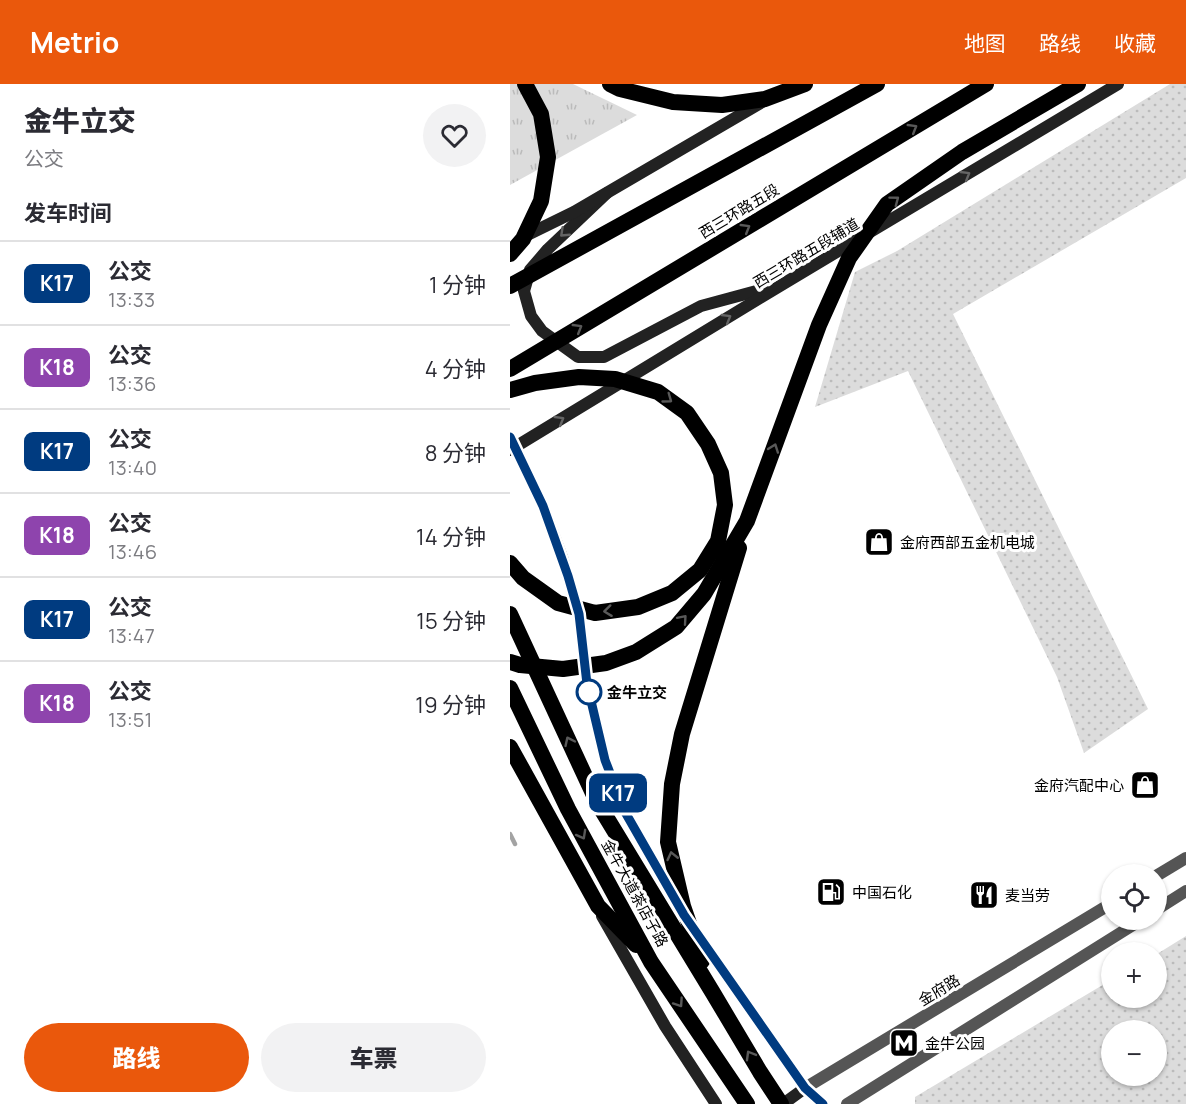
<!DOCTYPE html>
<html lang="zh">
<head>
<meta charset="utf-8">
<style>
	body { margin:0; font-family:Manrope,"Noto Sans SC",sans-serif; background:#f2f2f3; color:#2b2b33; height:100vh; display:flex; flex-direction:column; font-size:22px; white-space:nowrap }
	* { box-sizing:border-box; margin:0 }
	p { font-size:20px; color:#7c7c81 }
	.icon { flex:none; width:33px; height:33px; fill:none; stroke:currentColor; stroke-width:2; stroke-linecap:round; stroke-linejoin:round }
	.map { position:relative; flex:1; overflow:hidden }
	.details { display:flex; flex-direction:column; background:#fff; width:510px }
	.details>* { flex:none }
	.badge { padding:0 12px; border-radius:9px; font-size:21px; line-height:39px }
	.controls { position:absolute; left:591px; top:780px; display:grid; gap:12px }
	.controls a { display:grid; place-items:center; width:66px; height:66px; border-radius:50%; background:#fff; box-shadow:0 2px 4px #0004; font-size:30px }
	.map>.badge { position:absolute; translate:-50% -50%; box-shadow:0 0 0 3px #fff }
	h2 { padding:0 24px; font-size:22px; line-height:54px }
	.round { display:grid; place-items:center; flex:none; width:63px; height:63px; border-radius:32px; background:#f2f2f3 }
	.summary { display:flex; align-items:center; justify-content:space-between; height:102px; padding:0 24px }
	h1 { font-size:28px; font-weight:800; line-height:45px }
	.button { display:flex; gap:12px; margin-top:auto; padding:12px 24px }
	.button a { flex:1; height:69px; border-radius:36px; background:#ea580c; color:#fff; font-size:24px; font-weight:800; line-height:69px; text-align:center }
	.button a+a { background:#f2f2f3; color:#2b2b33 }
	ul { padding:0; list-style:none }
	li { display:flex; align-items:center; gap:18px; height:84px; padding:0 24px; border-top:2px solid #e1e1e2 }
	li div { flex:1 }
	li b { display:block; font-size:22px }
	li em { font-style:normal }
	li .badge { min-width:66px; font-weight:700; text-align:center }
	header { display:flex; align-items:center; gap:36px; box-sizing:border-box; height:84px; padding:0 30px; background:#ea580c; color:#fff }
	header strong { font-size:28px }
	nav { display:flex; gap:33px; margin-inline-start:auto; font-size:21px }
	main { display:flex; flex:1; min-height:0 }
	.map>svg:first-child { display:block }
	.grass { fill:url(#grass-tufts) }
	.park { fill:url(#park-dots); fill-rule:evenodd }
	.lines { fill:none; stroke-linecap:round; stroke-linejoin:round }
	.stream { stroke:#a3a3a3; stroke-width:4.5 }
	.tertiary { stroke:#555; stroke-width:12 }
	.secondary { stroke:#222; stroke-width:12 }
	.trunk { stroke:#000; stroke-width:16 }
	.oneway { stroke:#595959 }
	.oneway2 { stroke:#646464 }
	.line-casing { stroke:#fff; stroke-width:14 }
	.line { stroke:#003b80; stroke-width:9 }
	.stop-dot { fill:#fff; stroke:#003b80; stroke-width:3 }
	.labels { text-anchor:middle; dominant-baseline:central; stroke-width:6; stroke-linejoin:round; paint-order:stroke }
	.street-label { font-size:15px; fill:#000; stroke:#fff }
	.poi-label { font-size:15px; fill:#000; stroke:#fff; text-anchor:start }
	.stop-label { font-size:15px; font-weight:bold; fill:#000; stroke:#fff; text-anchor:start }
</style>
</head>
<body>
<header>
<strong>Metrio</strong>
<nav><a>地图</a><a>路线</a><a>收藏</a></nav>
</header>
<main>
<section class="details">
<div class="summary"><div><h1>金牛立交</h1><p>公交</p></div><a class="round"><svg class="icon" aria-label="heart" viewBox="0 0 24 24"><path d="M12 20l-8-8c-3-5 5-10 8-4 3-6 11-1 8 4z"/></svg></a></div>
<h2>发车时间</h2>
<ul>
<li><span class="badge" style="background:#003b80;color:#fff">K17</span><div><b>公交</b><p>13:33</p></div><em>1 分钟</em></li>
<li><span class="badge" style="background:#8e44ad;color:#fff">K18</span><div><b>公交</b><p>13:36</p></div><em>4 分钟</em></li>
<li><span class="badge" style="background:#003b80;color:#fff">K17</span><div><b>公交</b><p>13:40</p></div><em>8 分钟</em></li>
<li><span class="badge" style="background:#8e44ad;color:#fff">K18</span><div><b>公交</b><p>13:46</p></div><em>14 分钟</em></li>
<li><span class="badge" style="background:#003b80;color:#fff">K17</span><div><b>公交</b><p>13:47</p></div><em>15 分钟</em></li>
<li><span class="badge" style="background:#8e44ad;color:#fff">K18</span><div><b>公交</b><p>13:51</p></div><em>19 分钟</em></li>
</ul>
<div class="button"><a>路线</a><a>车票</a></div>
</section>
<div class="map">
<svg width="676" height="1020" viewBox="0 0 676 1020">
	<defs>
		<pattern id="grass-tufts" width="24" height="20" patternUnits="userSpaceOnUse" patternTransform="scale(1.5)"><rect width="24" height="20" fill="#dcdcdc"/><path d="M3 7l-1-3M5 7V3M7 7l1-3M15 17l-1-3M17 17v-4M19 17l1-3" fill="none" stroke="#bbb"/></pattern>
		<pattern id="park-dots" width="8" height="8" patternUnits="userSpaceOnUse" patternTransform="scale(1.5)"><rect width="8" height="8" fill="#dcdcdc"/><path d="M2 2h.1M6 6h.1" fill="none" stroke="#bbb" stroke-width="1.8" stroke-linecap="round"/></pattern>
	</defs>
	<rect width="100%" height="100%" fill="#fff"/>
	<path class="grass" d="M0,0H63L127,31L0,101Z"/>
	<g class="park">
		<path d="M660,0H676V94L443,230L638,625L574,669L547,593L398,287L305,323L345,188L387,167Z"/>
		<path d="M676,852V1020H405V1013L601,896L602,914H646L647,870ZM602,946H646V992H602Z"/>
	</g>
	<g class="lines">
		<path class="stream" d="M0,750L5,760"/>
		<g class="tertiary">
			<path d="M646,792L676,774"/>
			<path d="M646,826L676,807"/>
			<path d="M295,1004L602,819"/>
			<path d="M337,1020L631,836"/>
		</g>
		<g class="secondary">
			<path d="M97,109L38,165L20,186L14,207L21,232L32,247L68,273H94L191,222L258,204"/>
			<path d="M13,153L64,128L254,17"/>
			<path d="M0,353L33,422L52,473L69,530L77,600L95,677L115,728L169,823"/>
			<path d="M0,366L273,200L608,0"/>
			<path d="M92,832L155,942L206,1020"/>
			<path d="M187,850L295,1004L313,1020"/>
			<path d="M273,1020L295,1004"/>
		</g>
		<g class="trunk">
			<path d="M100,0L110,5L163,18L212,21L255,15L295,0"/>
			<path d="M0,170L13,155L31,117L38,73L31,30L15,0"/>
			<path d="M0,202L367,0"/>
			<path d="M0,285L476,0"/>
			<path d="M0,306L25,299L69,293L105,295L148,308L177,329L198,360L211,389L215,421L208,457L190,486L162,509L128,523L85,529L48,519L13,494L0,479"/>
			<path d="M0,530L87,718L203,909L250,988L271,1020"/>
			<path d="M0,578L10,581L53,585L96,579L126,568L166,543L194,510L237,437L309,241L339,174L377,120L452,68L568,0"/>
			<path d="M0,604L58,725L141,878L237,1020"/>
			<path d="M0,663L88,822L126,861"/>
			<path d="M192,877L173,822L158,758L162,700L172,650L229,464"/>
		</g>
	</g>
	<defs><path id="oneway-chevron" d="M-2-3.5L2.5 0L-2 3.5" fill="none" stroke-width="1.6" stroke-linecap="round" stroke-linejoin="round" transform="scale(1.5)"/></defs>
	<g class="oneway">
		<use href="#oneway-chevron" transform="translate(403 44) rotate(-31)"/>
		<use href="#oneway-chevron" transform="translate(385 116) rotate(-37)"/>
		<use href="#oneway-chevron" transform="translate(236 144) rotate(-31)"/>
		<use href="#oneway-chevron" transform="translate(68 244) rotate(-31)"/>
		<use href="#oneway-chevron" transform="translate(158 315) rotate(36)"/>
		<use href="#oneway-chevron" transform="translate(264 364) rotate(-70)"/>
		<use href="#oneway-chevron" transform="translate(98 527) rotate(173)"/>
		<use href="#oneway-chevron" transform="translate(173 535) rotate(-49)"/>
		<use href="#oneway-chevron" transform="translate(59 657) rotate(-115)"/>
		<use href="#oneway-chevron" transform="translate(72 751) rotate(61)"/>
		<use href="#oneway-chevron" transform="translate(162 772) rotate(-103)"/>
		<use href="#oneway-chevron" transform="translate(169 919) rotate(56)"/>
		<use href="#oneway-chevron" transform="translate(240 971) rotate(-120)"/>
	</g>
	<g class="oneway2">
		<use href="#oneway-chevron" transform="translate(456 91) rotate(-31)"/>
		<use href="#oneway-chevron" transform="translate(54 149) rotate(137)"/>
		<use href="#oneway-chevron" transform="translate(217 234) rotate(-31)"/>
		<use href="#oneway-chevron" transform="translate(50 336) rotate(-31)"/>
	</g>
	<g class="lines">
		<g class="line-casing">
			<path id="line" d="M0,353L33,422L58,492L69,530L77,600L95,676L115,728L174,831L295,1004L313,1020"/>
		</g>
		<use href="#line" class="line"/>
	</g>
	<defs>
		<g id="shop-square" transform="scale(1.5)"><rect x="-9" y="-9" width="18" height="18" rx="4" fill="#000" stroke="#fff"/><path d="M-5-2.5h2.3a2.7 3.5 0 0 1 5.4 0H5L5.5 6h-11ZM-1.5-2.5h3a1.5 2.3 0 0 0-3 0Z" fill="#fff"/></g>
		<g id="fuel-square" transform="scale(1.5)"><rect x="-9" y="-9" width="18" height="18" rx="4" fill="#000" stroke="#fff"/><path d="M-5.5-6h7V0h2V4h1.3V-2.5L3-4.5l.8-.8L6-3V5H2.5V1h-1V6h-7ZM-4.2-4.7v3.2H.2V-4.7Z" fill="#fff"/></g>
		<g id="restaurant-square" transform="scale(1.5)"><rect x="-9" y="-9" width="18" height="18" rx="4" fill="#000" stroke="#fff"/><path d="M-5-6h1v4h1v-4h1v4h1v-4h1v5L-1.5 .5V6h-2V.5L-5-1ZM5-6V6H3V1.5H1.5Q1.5-4 5-6Z" fill="#fff"/></g>
		<g id="metro-square" transform="scale(1.5)"><rect x="-9" y="-9" width="18" height="18" rx="4" fill="#000" stroke="#fff"/><path d="M-5.5 5V-5H-3L0 0L3-5H5.5V5H3V-.5L0 4L-3-.5V5Z" fill="#fff"/></g>
	</defs>
	<g fill-rule="evenodd">
		<use href="#shop-square" x="369" y="458"/>
		<use href="#shop-square" x="635" y="701"/>
		<use href="#fuel-square" x="321" y="808"/>
		<use href="#restaurant-square" x="474" y="811"/>
		<use href="#metro-square" x="394" y="959"/>
	</g>
	<circle class="stop-dot" cx="79" cy="608" r="12"/>
	<g class="labels">
		<g class="street-label">
			<text transform="translate(229 127) rotate(-31)">西三环路五段</text>
			<text transform="translate(296 169) rotate(-31)">西三环路五段辅道</text>
			<text transform="translate(125 809) rotate(61)">金牛大道茶店子路</text>
			<text transform="translate(429 906) rotate(-31)">金府路</text>
		</g>
		<g class="poi-label">
			<text x="390" y="458">金府西部五金机电城</text>
			<text x="614" y="701" text-anchor="end">金府汽配中心</text>
			<text x="342" y="808">中国石化</text>
			<text x="495" y="811">麦当劳</text>
			<text x="415" y="959">金牛公园</text>
		</g>
		<g class="stop-label">
			<text x="97" y="608">金牛立交</text>
		</g>
	</g>
</svg>
<div class="controls">
<a><svg class="icon" aria-label="locate" viewBox="0 0 24 24"><circle cx="12" cy="12" r="6"/><path d="M12 2v4M12 18v4M2 12h4M18 12h4"/></svg></a>
<a>+</a>
<a>−</a>
</div>
<b class="badge" style="left:108px;top:709px;background:#003b80;color:#fff">K17</b>
</div>
</main>
</body>
</html>
